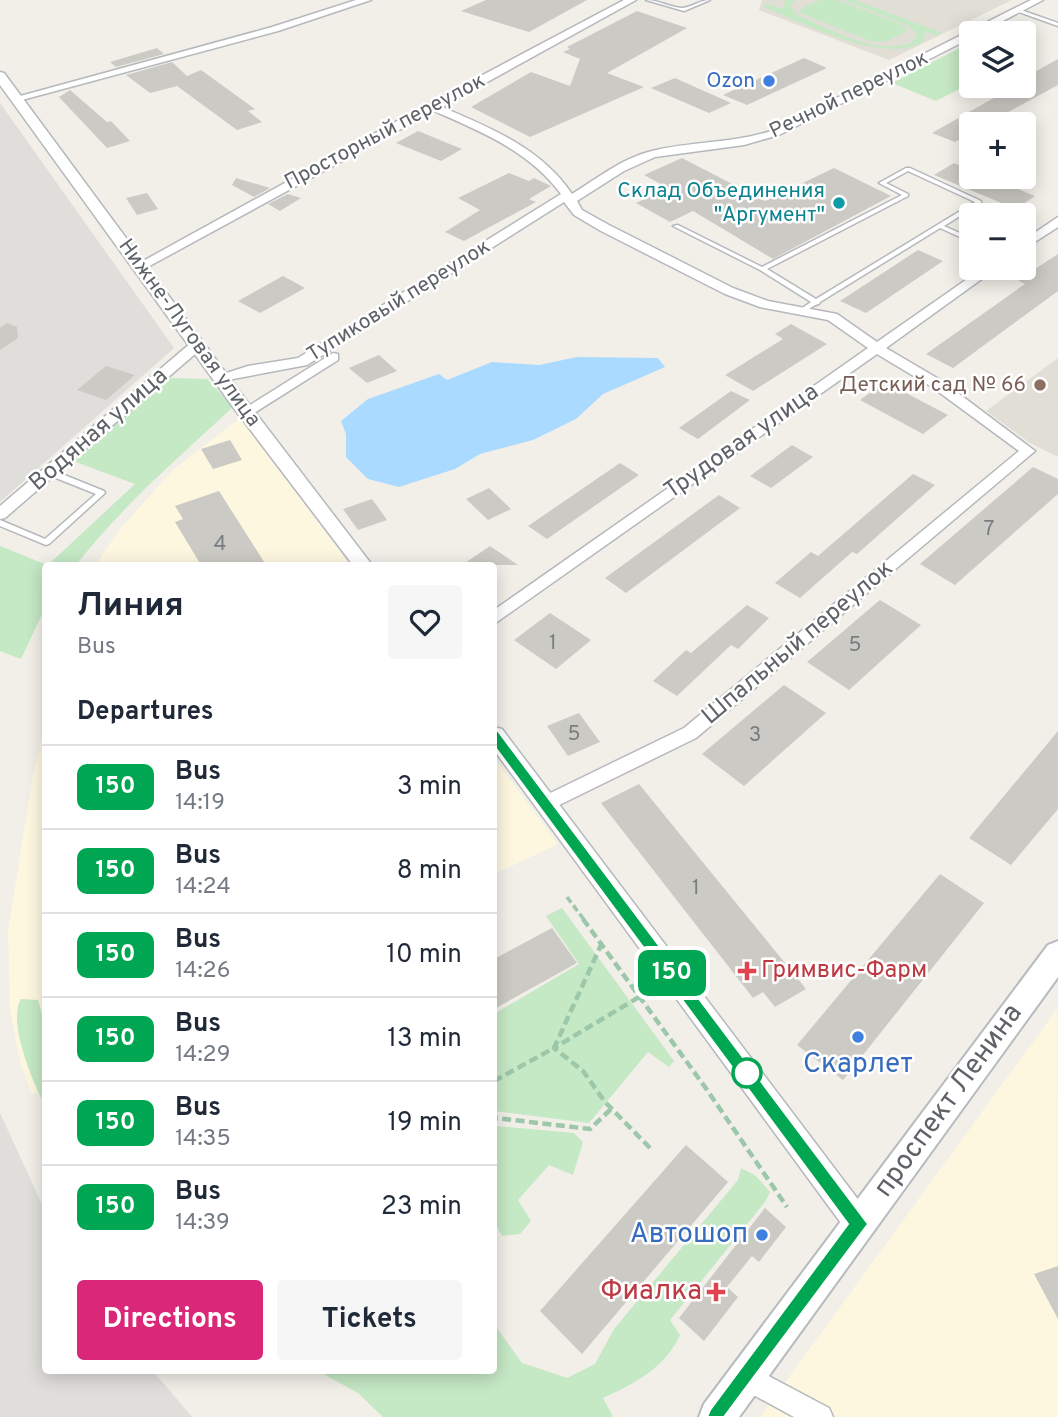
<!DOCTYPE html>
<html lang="en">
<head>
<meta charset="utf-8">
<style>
	body { margin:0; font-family:Overpass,sans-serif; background:#f6f6f7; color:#1f2937; height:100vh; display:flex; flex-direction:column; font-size:26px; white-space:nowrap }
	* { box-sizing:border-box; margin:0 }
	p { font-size:23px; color:#747a83 }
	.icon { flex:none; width:38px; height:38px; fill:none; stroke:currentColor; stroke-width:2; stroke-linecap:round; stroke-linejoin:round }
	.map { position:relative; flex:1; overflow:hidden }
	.sheet { position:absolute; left:42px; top:562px; width:455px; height:812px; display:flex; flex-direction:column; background:#fff; border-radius:7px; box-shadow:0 4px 18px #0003 }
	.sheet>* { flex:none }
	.badge { padding:0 14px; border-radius:10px; font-size:24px; line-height:46px }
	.buttons { position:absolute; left:959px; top:21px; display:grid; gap:14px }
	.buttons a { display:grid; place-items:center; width:77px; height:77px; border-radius:7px; background:#fff; box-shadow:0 4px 18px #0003; font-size:35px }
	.map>.badge { position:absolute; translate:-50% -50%; box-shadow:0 0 0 4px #fff }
	h2 { padding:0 35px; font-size:26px; line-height:63px }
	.round { display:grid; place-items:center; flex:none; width:74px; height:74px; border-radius:7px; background:#f6f6f7 }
	.head { display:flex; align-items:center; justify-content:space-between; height:119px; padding:0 35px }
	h1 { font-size:33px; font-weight:700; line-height:52px }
	.primary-button { display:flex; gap:14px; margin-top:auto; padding:14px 35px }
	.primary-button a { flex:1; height:80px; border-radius:7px; background:#db2777; color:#fff; font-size:28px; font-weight:700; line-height:80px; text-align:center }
	.primary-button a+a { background:#f6f6f7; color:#1f2937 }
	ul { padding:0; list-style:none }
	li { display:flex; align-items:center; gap:21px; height:84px; padding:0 35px; border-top:2px solid #e0e1e3 }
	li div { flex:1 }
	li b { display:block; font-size:26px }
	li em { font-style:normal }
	li .badge { min-width:77px; font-weight:700; text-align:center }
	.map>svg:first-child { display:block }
	.commercial { fill:#fef7e0 }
	.industrial { fill:#e0deda }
	.education { fill:#e1ded6 }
	.green { fill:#c5e8c5 }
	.water { fill:#aadaff }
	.building { fill:#cccac5 }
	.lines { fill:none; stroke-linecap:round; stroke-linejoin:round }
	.service-casing { stroke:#b5b8bc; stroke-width:3 }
	.minor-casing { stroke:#b5b8bc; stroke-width:3 }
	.tertiary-casing { stroke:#b5b8bc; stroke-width:3 }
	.secondary-casing { stroke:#b6babf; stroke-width:4 }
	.path-far1 { stroke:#9cc7a9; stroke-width:3.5; stroke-dasharray:7 3.5; stroke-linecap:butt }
	.path { stroke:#9cc7a9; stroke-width:4.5; stroke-dasharray:9 4.5; stroke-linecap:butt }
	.service { fill:#fff; fill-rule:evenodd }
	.minor { fill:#fff; fill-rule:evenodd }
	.tertiary { fill:#fff; fill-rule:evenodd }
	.secondary { fill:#fff; fill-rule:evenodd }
	.line { fill:#00a651; stroke:#fff; stroke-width:2 }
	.shop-dot { fill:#3f7fe0; stroke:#fff; stroke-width:2.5 }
	.culture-dot { fill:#0f9aa8; stroke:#fff; stroke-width:2.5 }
	.education-dot { fill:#8d6e63; stroke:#fff; stroke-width:2.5 }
	.health-dot { fill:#e0444e; stroke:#fff; stroke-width:2.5 }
	.stop-dot { fill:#fff; stroke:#00a651; stroke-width:3.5 }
	.labels { text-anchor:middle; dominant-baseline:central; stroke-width:5; stroke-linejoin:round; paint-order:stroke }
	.far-shop-label { font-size:21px; fill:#366cbe; stroke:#fff; text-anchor:end }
	.far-street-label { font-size:21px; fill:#5f6368; stroke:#fff }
	.far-culture-label { font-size:21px; fill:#0d838f; stroke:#fff; text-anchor:end }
	.far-education-label { font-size:21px; fill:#785e54; stroke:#fff; text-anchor:end }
	.number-label { font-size:21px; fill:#7a7d7f }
	.street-label { font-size:24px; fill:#5f6368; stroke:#fff }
	.health-label { font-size:24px; fill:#be3a42; stroke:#fff; text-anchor:start }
	.near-shop-label { font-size:28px; fill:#366cbe; stroke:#fff }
	.near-street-label { font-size:28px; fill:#5f6368; stroke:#fff }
	.near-health-label { font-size:28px; fill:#be3a42; stroke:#fff; text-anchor:end }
</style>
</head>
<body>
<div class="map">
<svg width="1058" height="1417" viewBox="0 0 1058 1417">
	<rect width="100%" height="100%" fill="#f1efe8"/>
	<g class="commercial">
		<path d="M240,418L350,565H95L121,528L174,469Z"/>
		<path d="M45,725L46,1088L32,1095L20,1062L10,1009L8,930L33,776Z"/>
		<path d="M494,758L558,844L494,874Z"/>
		<path d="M1057,1009L1058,1417H760Z"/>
	</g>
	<g class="industrial">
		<path d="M0,103L174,348L0,502Z"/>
		<path d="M0,1113L45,1211L46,1370H152L192,1417H0Z"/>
	</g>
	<g class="education">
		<path d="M762,0H1012L889,60L759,10Z"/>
		<path d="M1058,358V457L1030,443L986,411Z"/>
	</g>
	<g class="green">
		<path d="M785,0H795L790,6L797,15C831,29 876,57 913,42L917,33L907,25L843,0H855L942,33L937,36L925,31L924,41C885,67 802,22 762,6L767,4L782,9Z"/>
		<path d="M820,0H837L903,25L907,31L887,41L873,42L800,13L802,8Z"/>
		<path d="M971,42V83L940,99L936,101L892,83Z"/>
		<path d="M170,378L207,379L233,407C178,458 122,506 76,565H48L135,484L73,461Z"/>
		<path d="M0,546L47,565L45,608L21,659L0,651Z"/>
		<path d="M562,908L674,1061L669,1067L648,1052L589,1123L494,1111V1014L579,964L546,916Z"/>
		<path d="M21,999L38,1000L45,1025V1105C33,1084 7,1021 21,999Z"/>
		<path d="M497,1126L574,1133L583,1142L573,1175L549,1165L518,1200L531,1221L520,1234L502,1236L494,1221V1143Z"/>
		<path d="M741,1168L756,1176L770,1192L765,1202L670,1320L680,1335C666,1367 634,1384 603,1398L613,1417H383L358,1393L316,1370H494V1324L522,1363L567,1378L595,1364L614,1329L738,1180Z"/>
	</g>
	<path class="water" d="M577,357L658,358L665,367L603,394L576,419L533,440L480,454L455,469L399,487L368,479L346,457V434L341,421L368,399L439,374L447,380L492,362L539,365Z"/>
	<g class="building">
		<path d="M486,0H587L529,32L461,11Z"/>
		<path d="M637,11L687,28L607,73L644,87L530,137L471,107L531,72L570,86L580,59L563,52L570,49L567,47Z"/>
		<path d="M157,48L164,54L116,67L110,62Z"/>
		<path d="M804,58L827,68L747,105L723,95Z"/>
		<path d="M1058,59V85L986,124H971V133L955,142L932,133L1015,86H1024V78Z"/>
		<path d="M172,62L187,76L201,70L255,109L248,111L262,122L237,130L177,86L150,93L126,75Z"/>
		<path d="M675,78L731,103L709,113L651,88Z"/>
		<path d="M70,90L107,122L111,121L130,141L107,148L59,97Z"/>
		<path d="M418,131L462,149L441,161L396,143Z"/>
		<path d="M682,158L765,201L834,168L891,196L773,259L693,211L670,222L636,203L668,188L644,175Z"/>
		<path d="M954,163L971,170V177H989L1035,196L1016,209L934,175Z"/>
		<path d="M509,173L529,181L534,178L551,186L529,199L536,202L464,241L445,232L480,210L458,198Z"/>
		<path d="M236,178L270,188L254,197L232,185Z"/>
		<path d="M147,193L158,209L137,215L126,198Z"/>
		<path d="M288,194L301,198L280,211L268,204Z"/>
		<path d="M918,250L943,261L866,313L840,301Z"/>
		<path d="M1058,254V291L953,368L926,354L1025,284L1018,280Z"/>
		<path d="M283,276L305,288L260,313L238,301Z"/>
		<path d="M7,323L17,327L18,338L0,350V328Z"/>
		<path d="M791,324L827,344L753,391L725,375L783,339L775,334Z"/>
		<path d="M379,355L397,371L367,383L349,368Z"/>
		<path d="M106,366L135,375L106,400L77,390Z"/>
		<path d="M885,382L948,415L923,434L860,400Z"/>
		<path d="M731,391L750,400L698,439L679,428Z"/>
		<path d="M230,440L242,460L213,469L201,449Z"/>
		<path d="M792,445L813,457L771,488L750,476Z"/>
		<path d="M620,463L639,475L547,539L528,526Z"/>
		<path d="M1033,467L1058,479V494L955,585L920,564Z"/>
		<path d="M913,474L935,485L857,554L852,552L800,598L775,583L811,552L818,556Z"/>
		<path d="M489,488L511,509L488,520L466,499Z"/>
		<path d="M219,491L266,565H201L175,522L183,519L175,506Z"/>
		<path d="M719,495L740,508L626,593L605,578Z"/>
		<path d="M372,499L387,520L358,530L343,509Z"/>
		<path d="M490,546L518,565H462Z"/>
		<path d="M880,600L921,625L849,690L807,662Z"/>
		<path d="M747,605L769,618L738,649L731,645L677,696L653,681L686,650L691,653Z"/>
		<path d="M550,613L591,640L556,669L514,640Z"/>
		<path d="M784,685L826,713L744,786L702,754Z"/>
		<path d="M579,713L600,742L568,756L547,726Z"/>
		<path d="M1058,731V809L1011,865L969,838Z"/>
		<path d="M639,784L794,974L806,989L775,1007L763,992L753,998L601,803Z"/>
		<path d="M940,874L984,903L843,1080L797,1045Z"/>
		<path d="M552,928L577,963L494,1009V959Z"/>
		<path d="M686,1145L728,1182L582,1354L540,1311Z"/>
		<path d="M765,1208L786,1227L759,1262L752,1256L727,1287L738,1297L704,1341L679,1318Z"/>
		<path d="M1058,1266V1319L1034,1274Z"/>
	</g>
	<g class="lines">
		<g class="service-casing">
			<g id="service">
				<path d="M646,0C658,0 669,7 681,8C691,8 700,0 710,0L684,11Z"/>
				<path d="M1018,9L1058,23V26L1016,11V10Z"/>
				<path d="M906,168H910L981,201V203L944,226L971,238V242L940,228L820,302L819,304C812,305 806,313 799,312L798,311L811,302L760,270L673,226L678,225L762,267L902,195L879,183ZM908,171L975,202L816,299L767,269L908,196V194L886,183Z"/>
				<path d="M46,470H52L104,491L105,493L49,544L46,545L0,526V520L45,539L96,494L46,474Z"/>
			</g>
		</g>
		<g class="minor-casing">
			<g id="minor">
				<path d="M356,0H371L278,31L22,100L13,98L272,27Z"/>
				<path d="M624,0H636L442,107C491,128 541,148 572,194C596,179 620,160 648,152C689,141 731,144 771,131L1031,0H1043L980,33H971V38L779,135L744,145L655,157L624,171L577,201L582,210L609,225L733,288L768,301L837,314L877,342L983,268H997L886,348L942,381L1035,451L696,738L547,811L540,808L538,803L540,798L684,728L1019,451L932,387L877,354L494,624V610L868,348L828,320L760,307L725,294L601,231L574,215L564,202L307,365L217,382V376L248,366L298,358L561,194C529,151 482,132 434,111L144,269L140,270L134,266L428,104Z"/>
				<path d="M1058,217V227L1024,249V240Z"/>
				<path d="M197,341L202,342V348L5,518L0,519V506L192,342Z"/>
				<path d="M333,353L338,354V360L251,415H241L239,412Z"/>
				<path d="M746,1364L829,1408L833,1417H794L737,1386L733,1377L737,1368Z"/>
			</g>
		</g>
		<g class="tertiary-casing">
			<g id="tertiary">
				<path d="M0,72L4,73L248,403L372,565H353L236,411L0,85Z"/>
				<path d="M494,727L502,729L869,1214L873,1224L869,1234L859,1238L849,1234L494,750Z"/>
			</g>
		</g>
		<g class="secondary-casing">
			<path id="secondary" d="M1058,941V977L739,1417H699L704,1404L1048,945Z"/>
		</g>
		<path class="path-far1" d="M567,897L585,921"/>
		<g class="path">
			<path d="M583,919L705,1087L787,1207"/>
			<path d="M639,997L554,1048L583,1071L605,1102L652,1150"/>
			<path d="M494,1081L554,1048L601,945"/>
			<path d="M494,1125L496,1118L590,1129L611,1109"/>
		</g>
		<use href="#service" class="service"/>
		<use href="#minor" class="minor"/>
		<use href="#tertiary" class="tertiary"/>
		<use href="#secondary" class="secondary"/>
	</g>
	<path class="line" d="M494,730L498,731L868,1224L724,1417H707L710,1410L848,1224L489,739V731Z"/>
	<g class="shop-dot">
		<circle cx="769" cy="81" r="7"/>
		<circle cx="858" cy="1037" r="7"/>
		<circle cx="762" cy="1235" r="7"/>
	</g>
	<circle class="culture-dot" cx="839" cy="203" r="7"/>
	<circle class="education-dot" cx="1040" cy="385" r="7"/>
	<g class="health-dot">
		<path d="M743.5 960.5h7v7h7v7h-7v7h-7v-7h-7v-7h7z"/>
		<path d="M712.5 1281.5h7v7h7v7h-7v7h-7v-7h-7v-7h7z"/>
	</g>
	<circle class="stop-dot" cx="747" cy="1073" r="14"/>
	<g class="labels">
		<g class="far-shop-label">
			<text x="755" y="81">Ozon</text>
		</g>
		<g class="far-street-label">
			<text transform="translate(849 95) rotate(-26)">Речной переулок</text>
			<text transform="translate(385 132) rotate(-28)">Просторный переулок</text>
			<text transform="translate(399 301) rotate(-32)">Тупиковый переулок</text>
			<text transform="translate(189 333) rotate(54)">Нижне-Луговая улица</text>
		</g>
		<g class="far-culture-label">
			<text x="825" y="191">Склад Объединения<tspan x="825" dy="24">"Аргумент"</tspan></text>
		</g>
		<g class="far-education-label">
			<text x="1026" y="385">Детский сад № 66</text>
		</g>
		<g class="number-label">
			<text x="989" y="529">7</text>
			<text x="220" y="544">4</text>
			<text x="553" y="643">1</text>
			<text x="855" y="645">5</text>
			<text x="574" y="734">5</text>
			<text x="755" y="735">3</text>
			<text x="696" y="888">1</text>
		</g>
		<g class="street-label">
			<text transform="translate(99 430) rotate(-41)">Водяная улица</text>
			<text transform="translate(742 442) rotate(-35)">Трудовая улица</text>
			<text transform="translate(798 643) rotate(-40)">Шпальный переулок</text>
		</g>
		<g class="health-label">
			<text x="761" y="971">Гримвис-Фарм</text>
		</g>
		<g class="near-shop-label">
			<text x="858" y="1065">Скарлет</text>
			<text x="748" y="1235" text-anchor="end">Автошоп</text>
		</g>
		<g class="near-street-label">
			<text transform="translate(949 1101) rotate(-54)">проспект Ленина</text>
		</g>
		<g class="near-health-label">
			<text x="702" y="1292">Фиалка</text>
		</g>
	</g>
</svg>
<div class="buttons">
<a><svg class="icon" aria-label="layers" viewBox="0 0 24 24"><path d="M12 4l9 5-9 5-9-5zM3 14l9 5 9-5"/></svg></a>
<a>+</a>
<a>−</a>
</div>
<b class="badge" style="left:672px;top:973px;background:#00a651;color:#fff">150</b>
<section class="sheet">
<div class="head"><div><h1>Линия</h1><p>Bus</p></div><a class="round"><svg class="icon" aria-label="heart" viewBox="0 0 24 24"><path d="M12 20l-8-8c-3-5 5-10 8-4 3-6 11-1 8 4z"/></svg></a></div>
<h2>Departures</h2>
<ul>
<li><span class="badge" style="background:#00a651;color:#fff">150</span><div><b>Bus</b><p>14:19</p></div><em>3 min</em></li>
<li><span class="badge" style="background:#00a651;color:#fff">150</span><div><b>Bus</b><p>14:24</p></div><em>8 min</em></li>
<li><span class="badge" style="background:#00a651;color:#fff">150</span><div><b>Bus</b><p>14:26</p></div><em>10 min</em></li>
<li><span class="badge" style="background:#00a651;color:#fff">150</span><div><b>Bus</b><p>14:29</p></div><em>13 min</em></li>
<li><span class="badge" style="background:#00a651;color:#fff">150</span><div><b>Bus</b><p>14:35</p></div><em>19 min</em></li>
<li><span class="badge" style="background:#00a651;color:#fff">150</span><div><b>Bus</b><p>14:39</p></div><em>23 min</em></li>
</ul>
<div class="primary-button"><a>Directions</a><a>Tickets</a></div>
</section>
</div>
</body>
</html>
